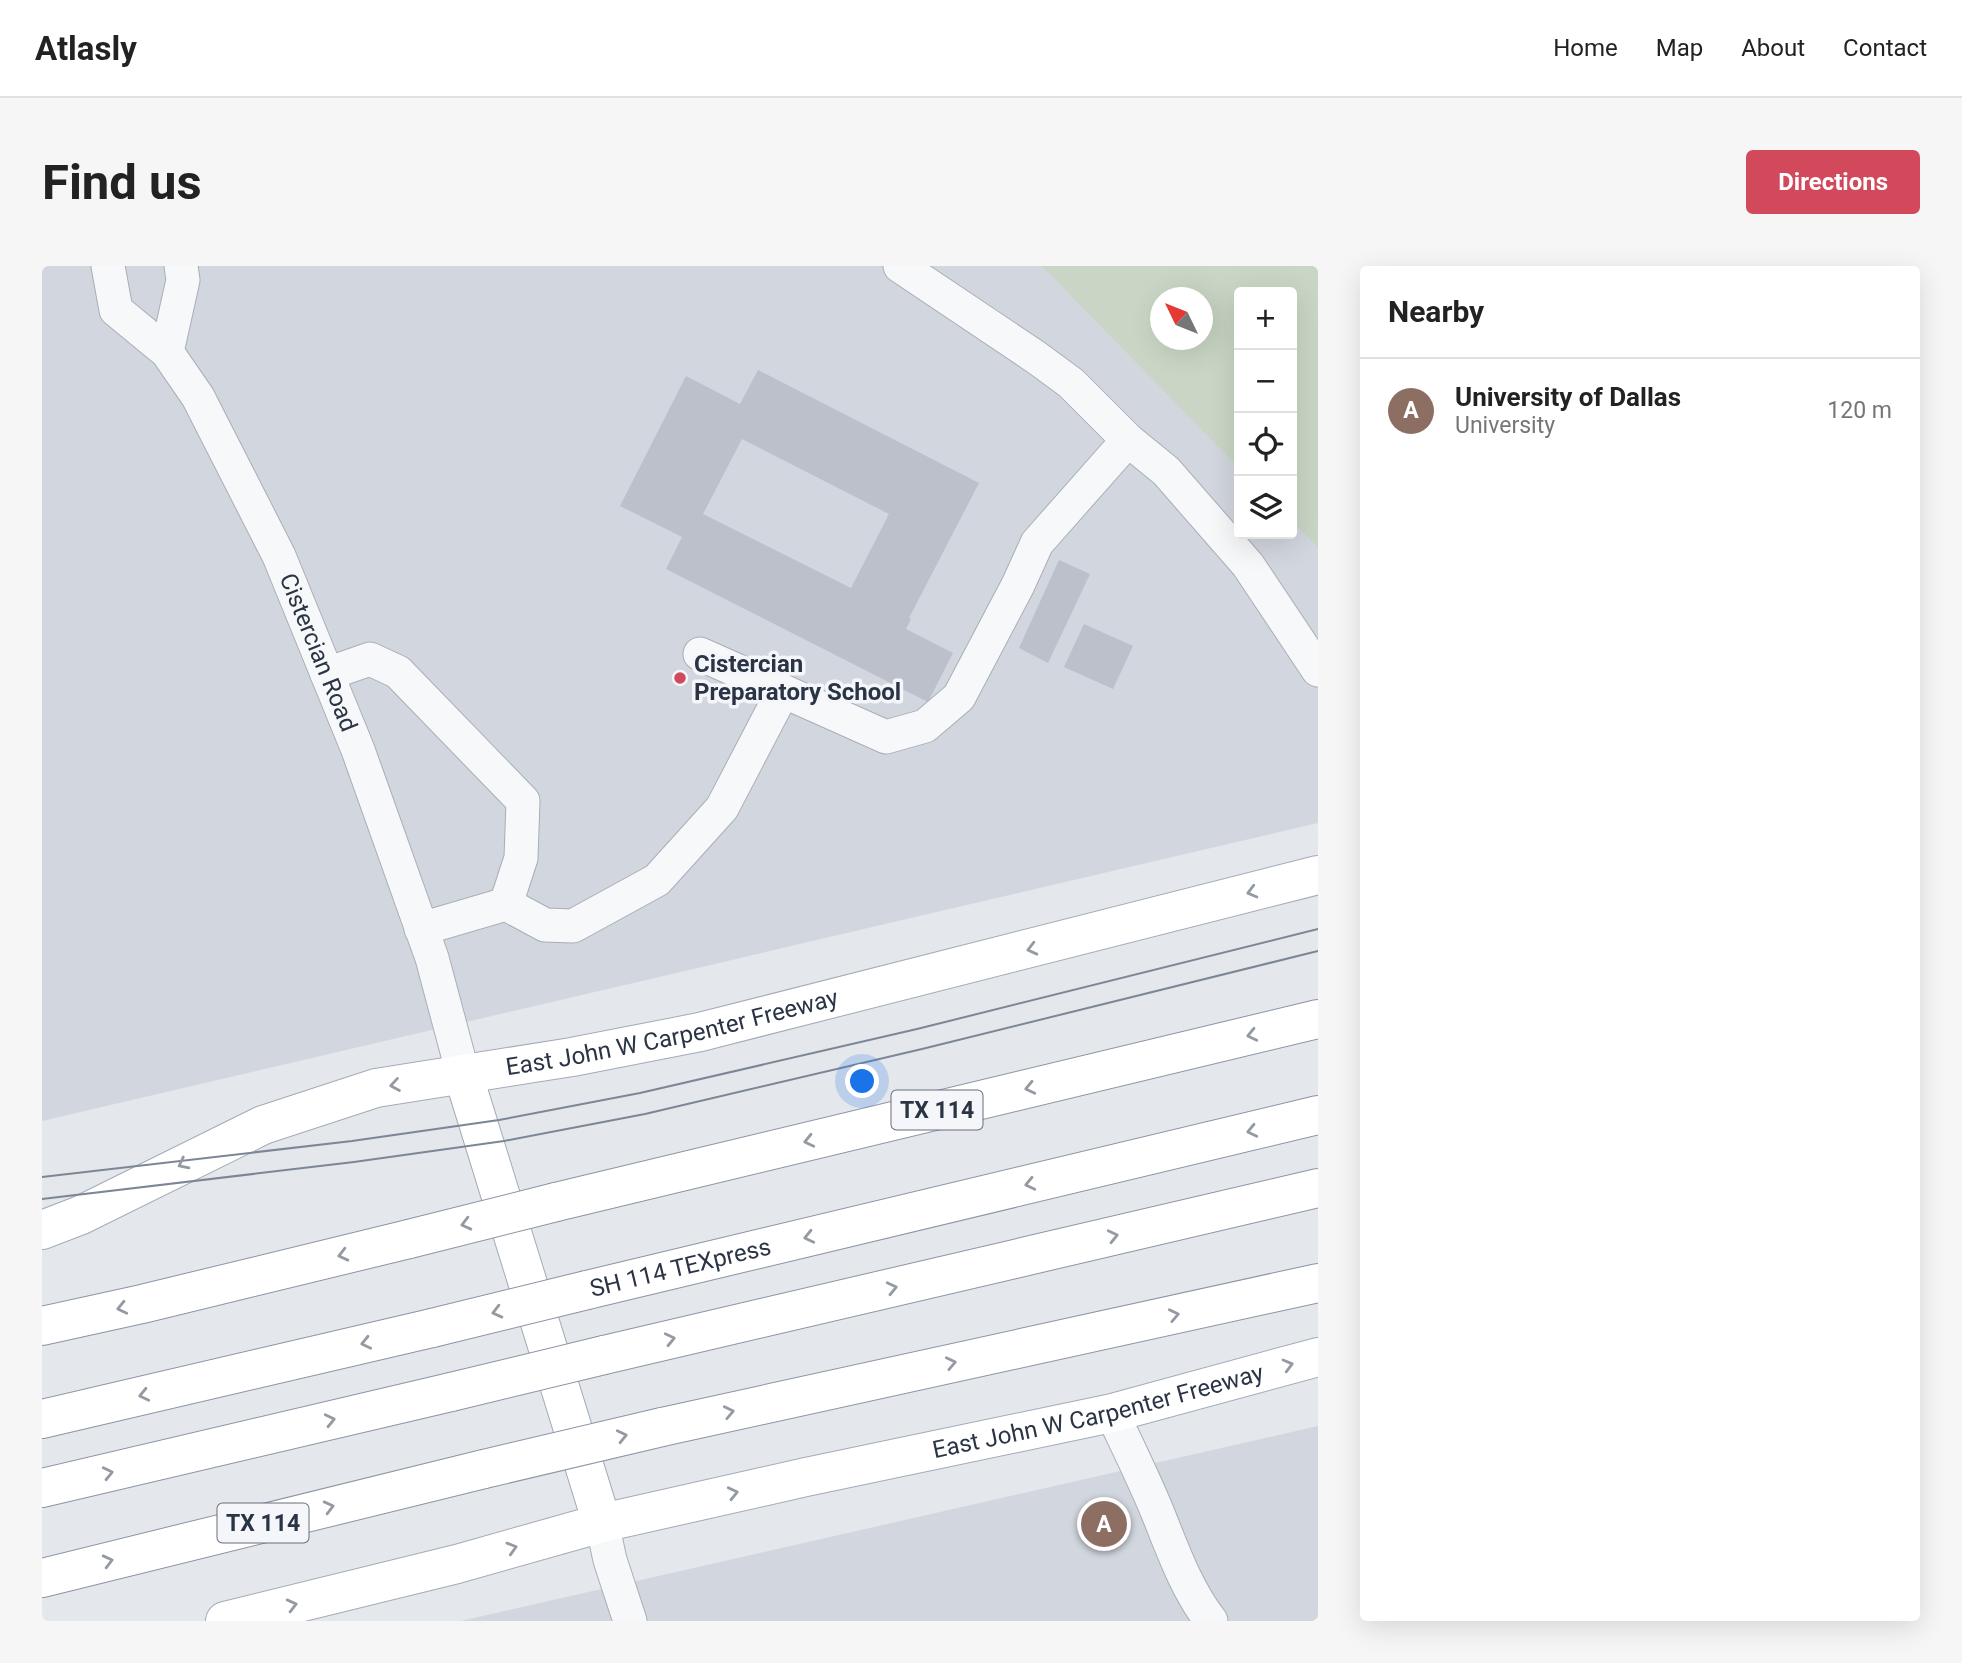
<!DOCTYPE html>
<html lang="en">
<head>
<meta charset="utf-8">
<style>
	body { margin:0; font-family:Roboto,sans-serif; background:#f6f6f6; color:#222 }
	.controls { position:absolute; right:21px; top:21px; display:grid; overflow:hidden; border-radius:7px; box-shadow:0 7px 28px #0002 }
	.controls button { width:63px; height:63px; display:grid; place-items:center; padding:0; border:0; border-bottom:2px solid #e0e0e0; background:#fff; color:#222; font:35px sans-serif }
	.compass { position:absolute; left:1108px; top:21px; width:63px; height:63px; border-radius:50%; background:#fff; box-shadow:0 7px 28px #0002; rotate:313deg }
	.you { position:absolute; left:821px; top:816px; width:24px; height:24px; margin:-18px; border:5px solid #fff; border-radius:50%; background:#1a73e8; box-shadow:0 0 0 10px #1a73e833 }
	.badge { display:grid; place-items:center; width:46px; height:46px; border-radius:50%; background:#d1495b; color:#fff; font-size:23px; font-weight:700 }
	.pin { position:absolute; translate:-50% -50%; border:4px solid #fff; box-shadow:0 2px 7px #0006 }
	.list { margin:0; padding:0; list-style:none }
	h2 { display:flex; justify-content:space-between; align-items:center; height:91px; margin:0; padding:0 28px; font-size:30px }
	h2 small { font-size:23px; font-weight:400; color:#767676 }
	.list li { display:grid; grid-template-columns:46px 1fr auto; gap:21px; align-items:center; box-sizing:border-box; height:105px; padding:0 28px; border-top:2px solid #e0e0e0 }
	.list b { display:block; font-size:26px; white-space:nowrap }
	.list p { margin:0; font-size:23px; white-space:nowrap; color:#767676 }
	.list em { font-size:23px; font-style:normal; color:#767676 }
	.icon { flex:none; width:38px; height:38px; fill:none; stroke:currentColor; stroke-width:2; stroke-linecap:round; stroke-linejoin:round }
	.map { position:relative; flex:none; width:1276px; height:1355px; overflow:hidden; border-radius:7px }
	header { display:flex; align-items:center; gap:42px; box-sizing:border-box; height:98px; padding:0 35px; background:#fff; border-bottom:2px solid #e0e0e0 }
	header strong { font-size:33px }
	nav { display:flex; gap:38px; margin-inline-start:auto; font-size:24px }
	.intro { display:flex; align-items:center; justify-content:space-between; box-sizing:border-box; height:168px; padding:0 42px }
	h1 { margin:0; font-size:49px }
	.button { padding:18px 32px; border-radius:7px; background:#d1495b; color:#fff; font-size:24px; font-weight:700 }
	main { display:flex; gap:42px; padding:0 42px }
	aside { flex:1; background:#fff; border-radius:7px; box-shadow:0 7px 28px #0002 }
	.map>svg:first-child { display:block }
</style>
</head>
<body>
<header>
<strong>Atlasly</strong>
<nav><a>Home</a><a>Map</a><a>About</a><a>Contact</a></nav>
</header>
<div class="intro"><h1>Find us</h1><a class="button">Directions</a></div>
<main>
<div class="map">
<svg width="1276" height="1355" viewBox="0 0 1276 1355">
	<rect width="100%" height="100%" fill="#e4e7ec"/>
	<path fill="#d2d6de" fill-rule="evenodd" d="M0 0H1276V557L0 855ZM1197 26H1250V268H1197ZM1118 32H1160V74H1118Z
		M1276 1160V1355H419Z"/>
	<path fill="#c9d6c5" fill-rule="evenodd" d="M1000 0H1276V282L1250 255V26H1197V202ZM1118 32H1160V74H1118Z"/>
	<path fill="#bbc0ca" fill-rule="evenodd" d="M716 104 937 217 867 352 869 353 864 363 911 387 886 436 624 303 640 271 578 240 644 110 698 138ZM700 173 847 248 809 322 661 248Z
		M1017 294 1048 308 1006 397 977 382Z
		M1042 358 1091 380 1071 423 1022 401Z"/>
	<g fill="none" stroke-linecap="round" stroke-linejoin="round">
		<defs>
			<g id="minor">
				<path id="s1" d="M66 0 74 44 125 86 156 131 237 290 316 484 390 692 421 808"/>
				<path d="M858 0 995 92 1029 117 1086 174 1124 205 1206 299 1276 404"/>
				<path d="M125 86 141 14 139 0"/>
				<path d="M658 388 741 425"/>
				<path d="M285 408 328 393 356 406 481 535 479 592 464 638"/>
				<path d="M379 663 464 638 503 659 531 660 615 614 680 542 741 425 844 471 883 460 917 431 976 319 995 277 1086 174"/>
				<path d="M1070 1147C1085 1179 1101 1211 1115 1245 1130 1282 1144 1323 1169 1355"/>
				<path d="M560 1257 568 1294 588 1355"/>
			</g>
			<g id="major">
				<path d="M421 808 560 1257"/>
				<path id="s2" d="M0 964 39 949 221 859 334 822 530 791 658 766 1276 609"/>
				<path id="s3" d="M183 1355 415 1298 560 1257 764 1211 1070 1147 1276 1091"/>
			</g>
			<g id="highway">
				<path d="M514 936 1276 753"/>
				<path id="s4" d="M545 1024 1276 849"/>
				<path d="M0 1060 100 1038 367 973"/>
				<path d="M562 1089 1276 922"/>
				<path d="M0 1153 390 1062"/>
				<path d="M620 1161 1276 1017"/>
				<path d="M0 1222 409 1126"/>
				<path d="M0 1312 442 1203"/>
			</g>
		</defs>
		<use href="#minor" stroke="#a9aeb7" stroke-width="35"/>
		<use href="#major" stroke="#a3abb8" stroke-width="40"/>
		<use href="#highway" stroke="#8b94a3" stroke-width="40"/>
		<use href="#minor" stroke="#f7f8fa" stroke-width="33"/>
		<use href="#major" stroke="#fff" stroke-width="38"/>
		<use href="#highway" stroke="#fff" stroke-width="38"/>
		<path stroke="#7d8696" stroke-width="2" d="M0 911 310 875 457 854 598 827 875 763 1276 663
			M0 933 312 896 462 875 603 848 880 783 1276 685"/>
		<defs>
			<path id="highway-bridge" d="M367 973 514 936
				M390 1062 545 1024
				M409 1126 562 1089
				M442 1203 620 1161"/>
		</defs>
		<use href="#highway-bridge" stroke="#8b94a3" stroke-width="40" stroke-linecap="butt"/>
		<use href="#highway-bridge" stroke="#fff" stroke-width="38"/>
	</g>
	<defs><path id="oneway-chevron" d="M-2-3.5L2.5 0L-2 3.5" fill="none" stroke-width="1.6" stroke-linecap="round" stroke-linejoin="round" transform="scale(1.75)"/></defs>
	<g stroke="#959aa2">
		<use href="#oneway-chevron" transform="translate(1210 626) rotate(165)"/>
		<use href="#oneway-chevron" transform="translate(990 683) rotate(166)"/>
		<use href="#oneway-chevron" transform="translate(1210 769) rotate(167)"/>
		<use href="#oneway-chevron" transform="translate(353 819) rotate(171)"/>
		<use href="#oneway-chevron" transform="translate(988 822) rotate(167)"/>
		<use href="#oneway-chevron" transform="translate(1210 865) rotate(167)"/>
		<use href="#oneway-chevron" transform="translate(767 875) rotate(167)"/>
		<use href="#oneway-chevron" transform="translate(141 898) rotate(153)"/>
		<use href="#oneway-chevron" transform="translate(988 918) rotate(167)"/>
		<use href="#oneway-chevron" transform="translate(424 958) rotate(166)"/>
		<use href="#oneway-chevron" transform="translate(1071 970) rotate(-13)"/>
		<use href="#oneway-chevron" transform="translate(767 971) rotate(167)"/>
		<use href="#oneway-chevron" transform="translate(301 989) rotate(166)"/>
		<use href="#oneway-chevron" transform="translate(850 1022) rotate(-13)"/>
		<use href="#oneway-chevron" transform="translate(80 1042) rotate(167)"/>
		<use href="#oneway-chevron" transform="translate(455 1046) rotate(166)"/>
		<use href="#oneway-chevron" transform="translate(1132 1049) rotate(-12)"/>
		<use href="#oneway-chevron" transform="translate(628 1073) rotate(-13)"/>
		<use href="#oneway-chevron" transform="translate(324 1077) rotate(167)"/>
		<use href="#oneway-chevron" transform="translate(909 1097) rotate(-12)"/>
		<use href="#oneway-chevron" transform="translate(1246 1099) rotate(-15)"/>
		<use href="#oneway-chevron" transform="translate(102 1129) rotate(167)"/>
		<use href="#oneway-chevron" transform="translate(687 1146) rotate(-12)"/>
		<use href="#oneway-chevron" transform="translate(288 1154) rotate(-13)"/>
		<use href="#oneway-chevron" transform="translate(580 1170) rotate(-13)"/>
		<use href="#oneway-chevron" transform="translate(66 1207) rotate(-13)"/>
		<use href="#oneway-chevron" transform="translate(691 1227) rotate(-13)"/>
		<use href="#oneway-chevron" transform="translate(287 1241) rotate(-14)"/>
		<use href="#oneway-chevron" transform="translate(470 1282) rotate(-16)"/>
		<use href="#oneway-chevron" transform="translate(66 1295) rotate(-14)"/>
		<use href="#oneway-chevron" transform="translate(250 1339) rotate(-14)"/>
	</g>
	<circle fill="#d1495b" stroke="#f4f6f9" stroke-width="2.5" cx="638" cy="412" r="7"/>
	<g text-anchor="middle" stroke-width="7" stroke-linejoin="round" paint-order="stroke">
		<g fill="#f4f6f9" stroke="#676e7b" stroke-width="2">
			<rect x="849.5" y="824.5" width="91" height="39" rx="5"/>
			<rect x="175.5" y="1237.5" width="91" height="39" rx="5"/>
		</g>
		<g font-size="23" font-weight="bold" fill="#2b3445">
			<text x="895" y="852">TX 114</text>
			<text x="221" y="1265">TX 114</text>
		</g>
		<g font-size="24" fill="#2b3445" stroke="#f4f6f9">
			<text dy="8" stroke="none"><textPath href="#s1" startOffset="448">Cistercian Road</textPath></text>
			<text dy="8" stroke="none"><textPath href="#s2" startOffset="665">East John W Carpenter Freeway</textPath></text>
			<text dy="8" stroke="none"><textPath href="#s4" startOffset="96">SH 114 TEXpress</textPath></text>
			<text dy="8" stroke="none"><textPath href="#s3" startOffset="898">East John W Carpenter Freeway</textPath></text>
		</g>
		<g font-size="24" font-weight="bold" fill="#2b3445" stroke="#f4f6f9" text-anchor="start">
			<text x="652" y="406">Cistercian<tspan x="652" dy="28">Preparatory School</tspan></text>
		</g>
	</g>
</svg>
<div class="controls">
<button>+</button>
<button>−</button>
<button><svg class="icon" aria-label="locate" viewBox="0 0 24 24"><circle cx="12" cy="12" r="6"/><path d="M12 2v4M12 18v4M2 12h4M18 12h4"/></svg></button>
<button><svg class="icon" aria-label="layers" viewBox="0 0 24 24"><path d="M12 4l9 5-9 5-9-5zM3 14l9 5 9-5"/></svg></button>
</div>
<svg class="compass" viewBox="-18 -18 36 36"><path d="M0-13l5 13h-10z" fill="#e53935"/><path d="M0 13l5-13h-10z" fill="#767676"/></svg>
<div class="you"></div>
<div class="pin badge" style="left:1062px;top:1258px;background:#8d6e63">A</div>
</div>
<aside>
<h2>Nearby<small></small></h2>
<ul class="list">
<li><span class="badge" style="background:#8d6e63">A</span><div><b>University of Dallas</b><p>University</p></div><em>120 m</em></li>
</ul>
</aside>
</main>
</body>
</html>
